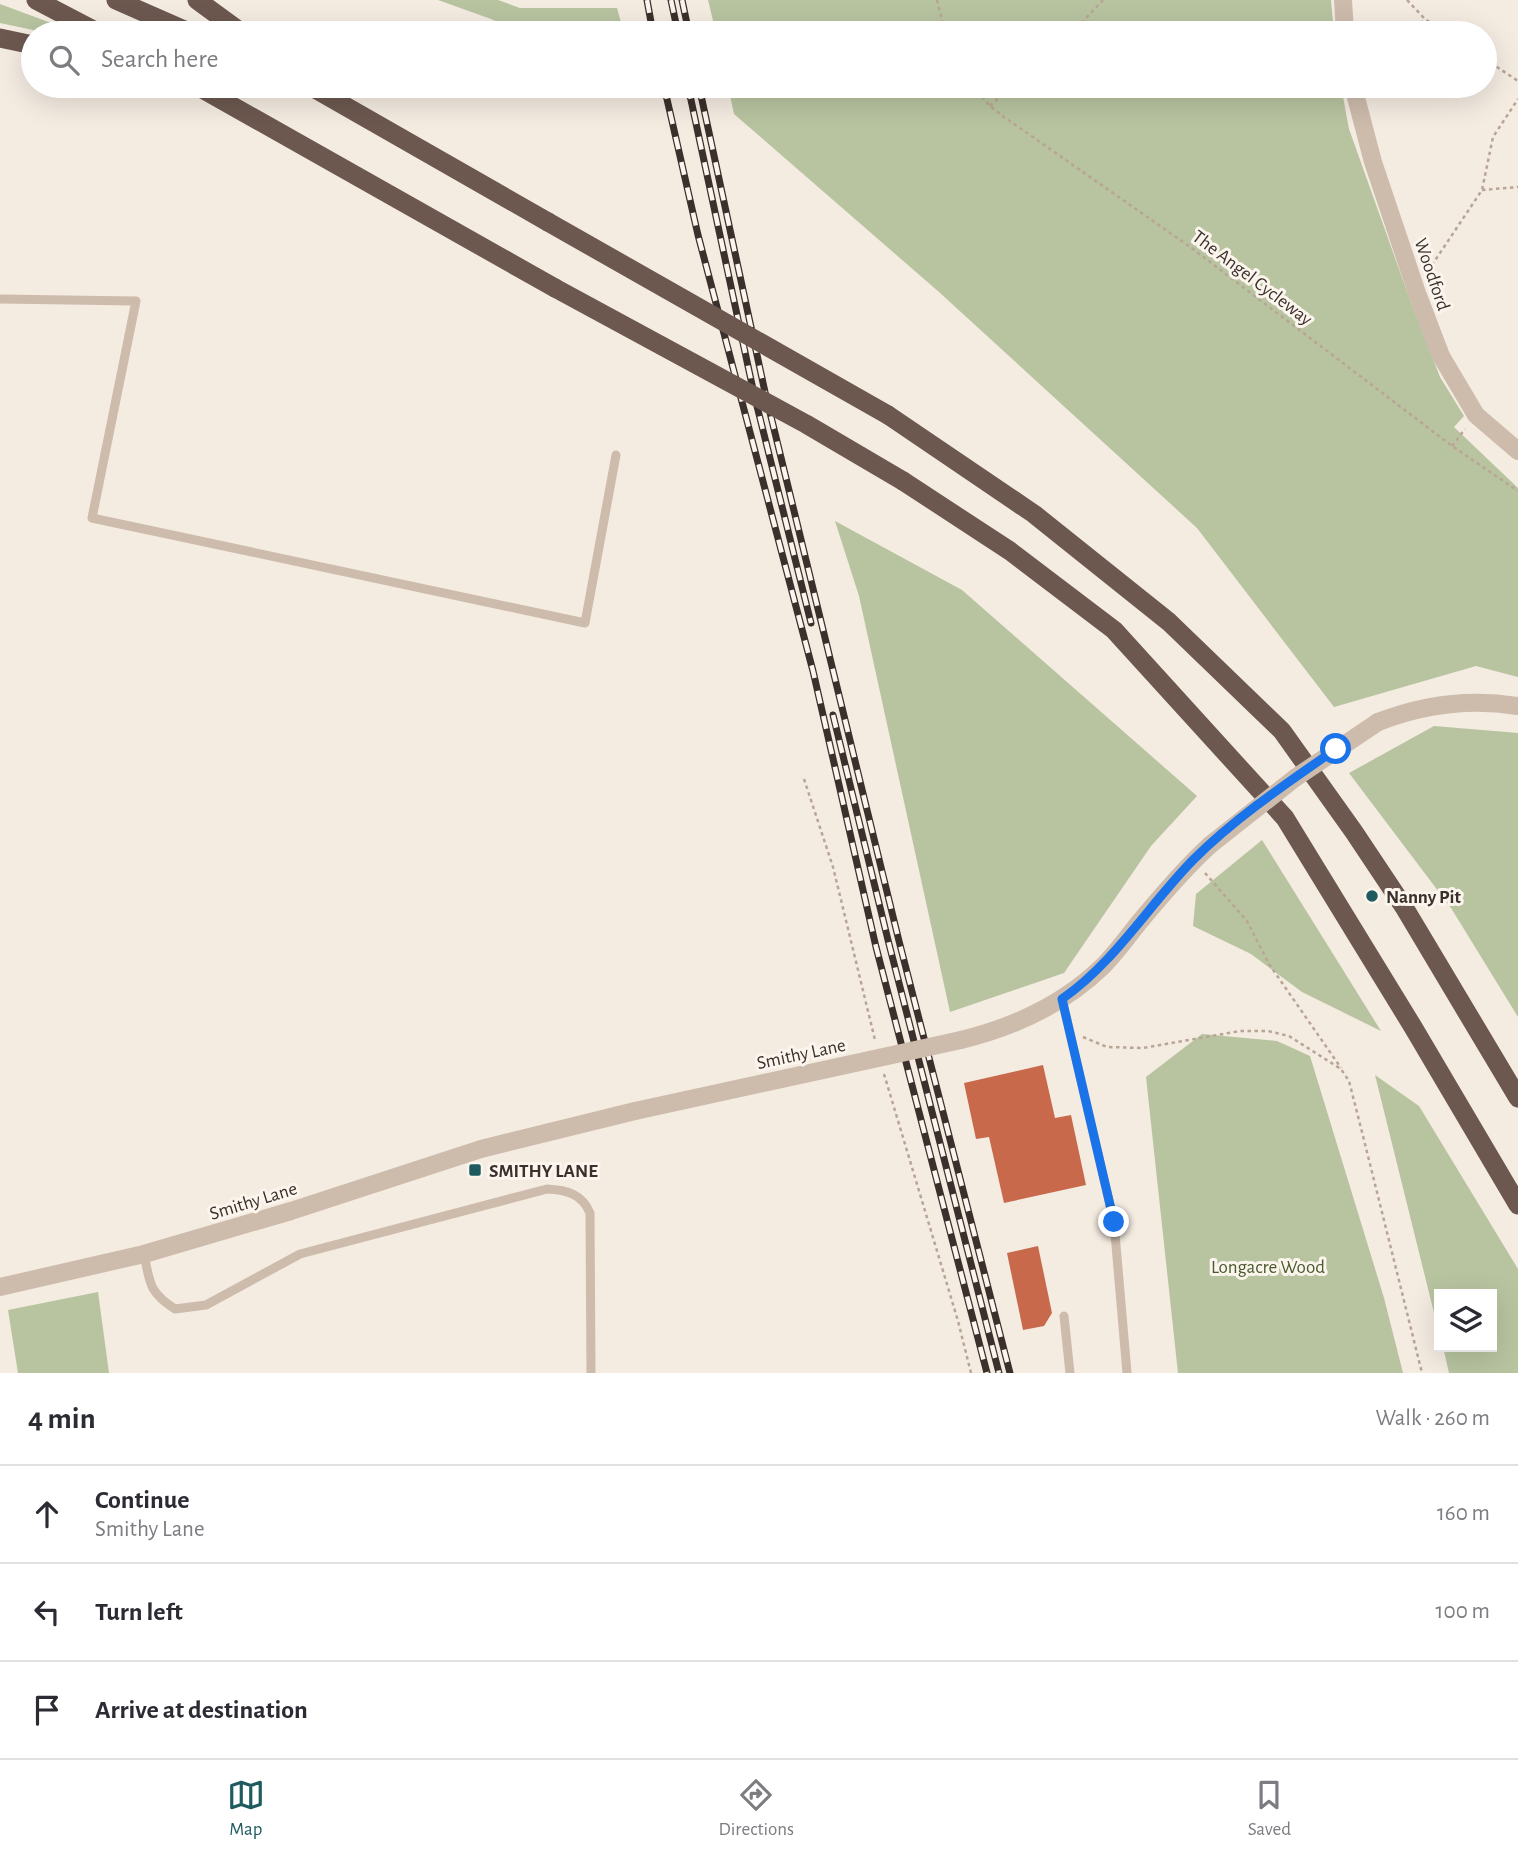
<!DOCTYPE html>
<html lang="en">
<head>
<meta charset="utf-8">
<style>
	body { margin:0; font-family:"Alegreya Sans",sans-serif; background:#f7f7f7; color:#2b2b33 }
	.controls { position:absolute; right:21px; bottom:21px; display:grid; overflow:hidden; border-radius:0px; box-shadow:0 7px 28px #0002 }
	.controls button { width:63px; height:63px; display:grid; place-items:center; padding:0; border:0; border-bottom:2px solid #e1e1e2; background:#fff; color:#2b2b33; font:35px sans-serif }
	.stop { position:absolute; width:21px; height:21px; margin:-16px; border:5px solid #1a73e8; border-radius:50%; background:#fff }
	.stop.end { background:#1a73e8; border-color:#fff; box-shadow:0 2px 7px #0008 }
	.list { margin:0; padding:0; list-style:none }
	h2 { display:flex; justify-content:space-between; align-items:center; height:91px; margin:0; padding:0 28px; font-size:30px }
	h2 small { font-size:23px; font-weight:400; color:#7c7c81 }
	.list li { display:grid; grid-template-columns:46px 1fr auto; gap:21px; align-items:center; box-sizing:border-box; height:98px; padding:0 28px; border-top:2px solid #e1e1e2 }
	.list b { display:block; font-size:26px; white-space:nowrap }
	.list p { margin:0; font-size:23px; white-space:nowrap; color:#7c7c81 }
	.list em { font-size:23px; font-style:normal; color:#7c7c81 }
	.icon { flex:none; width:38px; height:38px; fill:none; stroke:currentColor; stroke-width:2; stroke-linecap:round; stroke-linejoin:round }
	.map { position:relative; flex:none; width:1518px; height:1373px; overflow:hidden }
	.search { position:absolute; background:#fff; box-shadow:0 7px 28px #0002; left:21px; right:21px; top:21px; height:77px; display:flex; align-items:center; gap:18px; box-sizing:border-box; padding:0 24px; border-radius:38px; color:#7c7c81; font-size:26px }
	.sheet { height:385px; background:#fff }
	nav { display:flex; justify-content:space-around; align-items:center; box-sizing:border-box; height:98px; border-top:2px solid #e1e1e2; background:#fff; font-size:19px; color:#7c7c81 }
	nav a { display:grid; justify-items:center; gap:4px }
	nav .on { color:#1f5a5e }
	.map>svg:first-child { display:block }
</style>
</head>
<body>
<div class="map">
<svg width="1518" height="1373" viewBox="0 0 1518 1373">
	<rect width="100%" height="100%" fill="#f4ebe1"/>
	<path fill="#b8c4a0" d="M438 0H498L520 8H617L624 33H521L491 19Z
		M708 0H1331L1334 33H716Z
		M0 4 78 33H47L0 23Z
		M728 86H1341L1349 129 1409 297 1440 377 1464 416 1454 427 1518 488V677L1476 666 1334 707 1197 528 939 292 734 114Z
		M835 521 962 590 1197 796 1151 846 1064 973 950 1012 859 596Z
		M1434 726 1518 733V1017L1451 908 1349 773Z
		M1262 840 1381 1031 1302 992 1251 954 1193 926 1196 894Z
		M1202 1034 1277 1041 1310 1056 1384 1298 1403 1373H1178L1146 1077Z
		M1375 1075 1419 1106 1518 1269V1373H1449L1443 1347H1492V1294H1439V1333Z
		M98 1292 109 1373H18L8 1310Z"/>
	<path fill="#c8694b" d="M1043 1065 1055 1118 1071 1115 1086 1185 1004 1203 989 1137 976 1139 964 1083Z
		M1038 1246 1052 1313 1044 1326 1023 1330 1007 1253Z"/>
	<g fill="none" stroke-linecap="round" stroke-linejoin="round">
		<path stroke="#b9a596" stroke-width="2.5" stroke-dasharray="3.5 3.5" stroke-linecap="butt" d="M937 0 945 33
			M1407 0 1425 19 1446 33
			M1072 33 1103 0
			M1410 33 1425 19
			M1485 59 1518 81
			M973 86 990 106 1004 117 1189 246 1452 446 1518 491
			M990 106 1012 86
			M1482 190 1518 187
			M1428 271 1482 190 1493 137 1518 99
			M1452 446 1465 429
			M804 779 833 867 875 1040
			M1205 873 1247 921 1269 964 1341 1068
			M1083 1037 1107 1047 1143 1048 1240 1031H1268L1289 1036 1341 1069 1349 1081 1363 1136 1422 1373
			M884 1074 958 1321 971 1373"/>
		<path stroke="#cdbbac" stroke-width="9" d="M0 299 136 301 92 518 585 623 616 455
			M1062 999 1114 1222 1127 1373
			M144 1254C150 1284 149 1292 175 1309L206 1305 300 1254 547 1189C567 1190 582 1194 590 1213L591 1373
			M1064 1316 1070 1373"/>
		<path stroke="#cdbbac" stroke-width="18" d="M1343 0 1345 33
			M1353 86 1373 162 1417 293 1441 356 1476 415 1518 451"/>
		<path stroke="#cdbbac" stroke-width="18" d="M1378 722C1424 704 1469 698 1518 706
			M961 1040C1014 1027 1063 1005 1103 966 1115 954 1126 939 1137 925 1160 897 1183 870 1210 845
			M0 1287 144 1254 291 1211 481 1149 635 1111"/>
		<path stroke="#6c584f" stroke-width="19" d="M36 0 99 33
			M116 0 191 33
			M197 0 242 33
			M0 38 33 45
			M197 86 555 288
			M310 86 548 222
			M888 415 1034 514 1169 622 1282 731 1354 832 1404 907 1518 1098
			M903 481 1010 551 1114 630 1285 818 1413 1027 1518 1205"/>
		<defs>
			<path id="rail" d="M647 0 653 33
				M671 0 678 33
				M682 0 689 33
				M664 86 698 235 813 671 876 947 987 1373
				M688 86 754 394 811 623
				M699 86 765 392 899 941 1010 1373
				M833 715 889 944 999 1373"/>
		</defs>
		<use href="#rail" stroke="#3b302b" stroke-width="7"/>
		<use href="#rail" stroke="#fbf5ee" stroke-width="4.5" stroke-dasharray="13" stroke-linecap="butt"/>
		<path stroke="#cdbbac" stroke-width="18" d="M1210 845 1295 778 1378 722
			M635 1111 961 1040"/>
		<path stroke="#6c584f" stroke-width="19" d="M548 222 888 415
			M555 288 806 424 903 481"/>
	</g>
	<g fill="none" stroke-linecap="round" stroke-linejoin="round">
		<path stroke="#1a73e8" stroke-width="9" d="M1114 1222 1062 999C1115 962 1148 906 1193 860 1235 818 1287 783 1336 749"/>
	</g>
	<g fill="#1f5a5e" stroke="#fbf5ee" stroke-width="2.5">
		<circle cx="1372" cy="896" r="7"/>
		<rect x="468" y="1163" width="14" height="14" rx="3.5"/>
	</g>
	<g text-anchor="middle" stroke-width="6" stroke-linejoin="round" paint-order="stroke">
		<g font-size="19" fill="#3b302b" stroke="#fbf5ee">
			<text transform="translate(1433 274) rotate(71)" y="7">Woodford</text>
			<text transform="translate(1253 277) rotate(37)" y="7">The Angel Cycleway</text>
			<text transform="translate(801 1053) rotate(-12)" y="7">Smithy Lane</text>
			<text transform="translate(253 1200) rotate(-17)" y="7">Smithy Lane</text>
		</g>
		<g font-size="19" font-weight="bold" fill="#3b302b" stroke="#fbf5ee" text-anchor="start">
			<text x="1386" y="903">Nanny Pit</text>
			<text x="489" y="1177">SMITHY LANE</text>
		</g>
		<g font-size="19" fill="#4a5a2e" stroke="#fbf5ee">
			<text x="1268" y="1273">Longacre Wood</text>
		</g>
	</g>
</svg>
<div class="controls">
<button><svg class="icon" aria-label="layers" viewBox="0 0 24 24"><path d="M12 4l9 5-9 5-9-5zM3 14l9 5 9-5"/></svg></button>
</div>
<div class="stop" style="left:1336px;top:749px"></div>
<div class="stop end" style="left:1114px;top:1222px"></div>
<div class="search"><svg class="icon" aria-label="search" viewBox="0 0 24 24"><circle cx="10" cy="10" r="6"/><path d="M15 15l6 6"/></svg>Search here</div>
</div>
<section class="sheet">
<h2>4 min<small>Walk · 260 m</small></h2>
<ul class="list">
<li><svg class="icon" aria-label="ahead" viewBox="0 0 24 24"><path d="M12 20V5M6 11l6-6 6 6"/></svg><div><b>Continue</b><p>Smithy Lane</p></div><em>160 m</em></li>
<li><svg class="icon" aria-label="left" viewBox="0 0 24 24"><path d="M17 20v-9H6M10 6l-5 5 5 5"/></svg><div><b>Turn left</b></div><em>100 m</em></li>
<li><svg class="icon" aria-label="arrive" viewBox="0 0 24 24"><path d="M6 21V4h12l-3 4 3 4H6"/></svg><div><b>Arrive at destination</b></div></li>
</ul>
</section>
<nav>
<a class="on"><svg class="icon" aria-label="map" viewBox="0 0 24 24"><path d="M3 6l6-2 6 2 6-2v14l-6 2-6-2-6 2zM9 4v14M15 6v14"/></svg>Map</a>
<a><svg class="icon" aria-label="directions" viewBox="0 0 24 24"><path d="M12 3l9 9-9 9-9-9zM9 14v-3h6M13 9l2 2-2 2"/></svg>Directions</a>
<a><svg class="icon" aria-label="saved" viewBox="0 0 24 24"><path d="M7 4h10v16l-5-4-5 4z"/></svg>Saved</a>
</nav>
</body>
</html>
